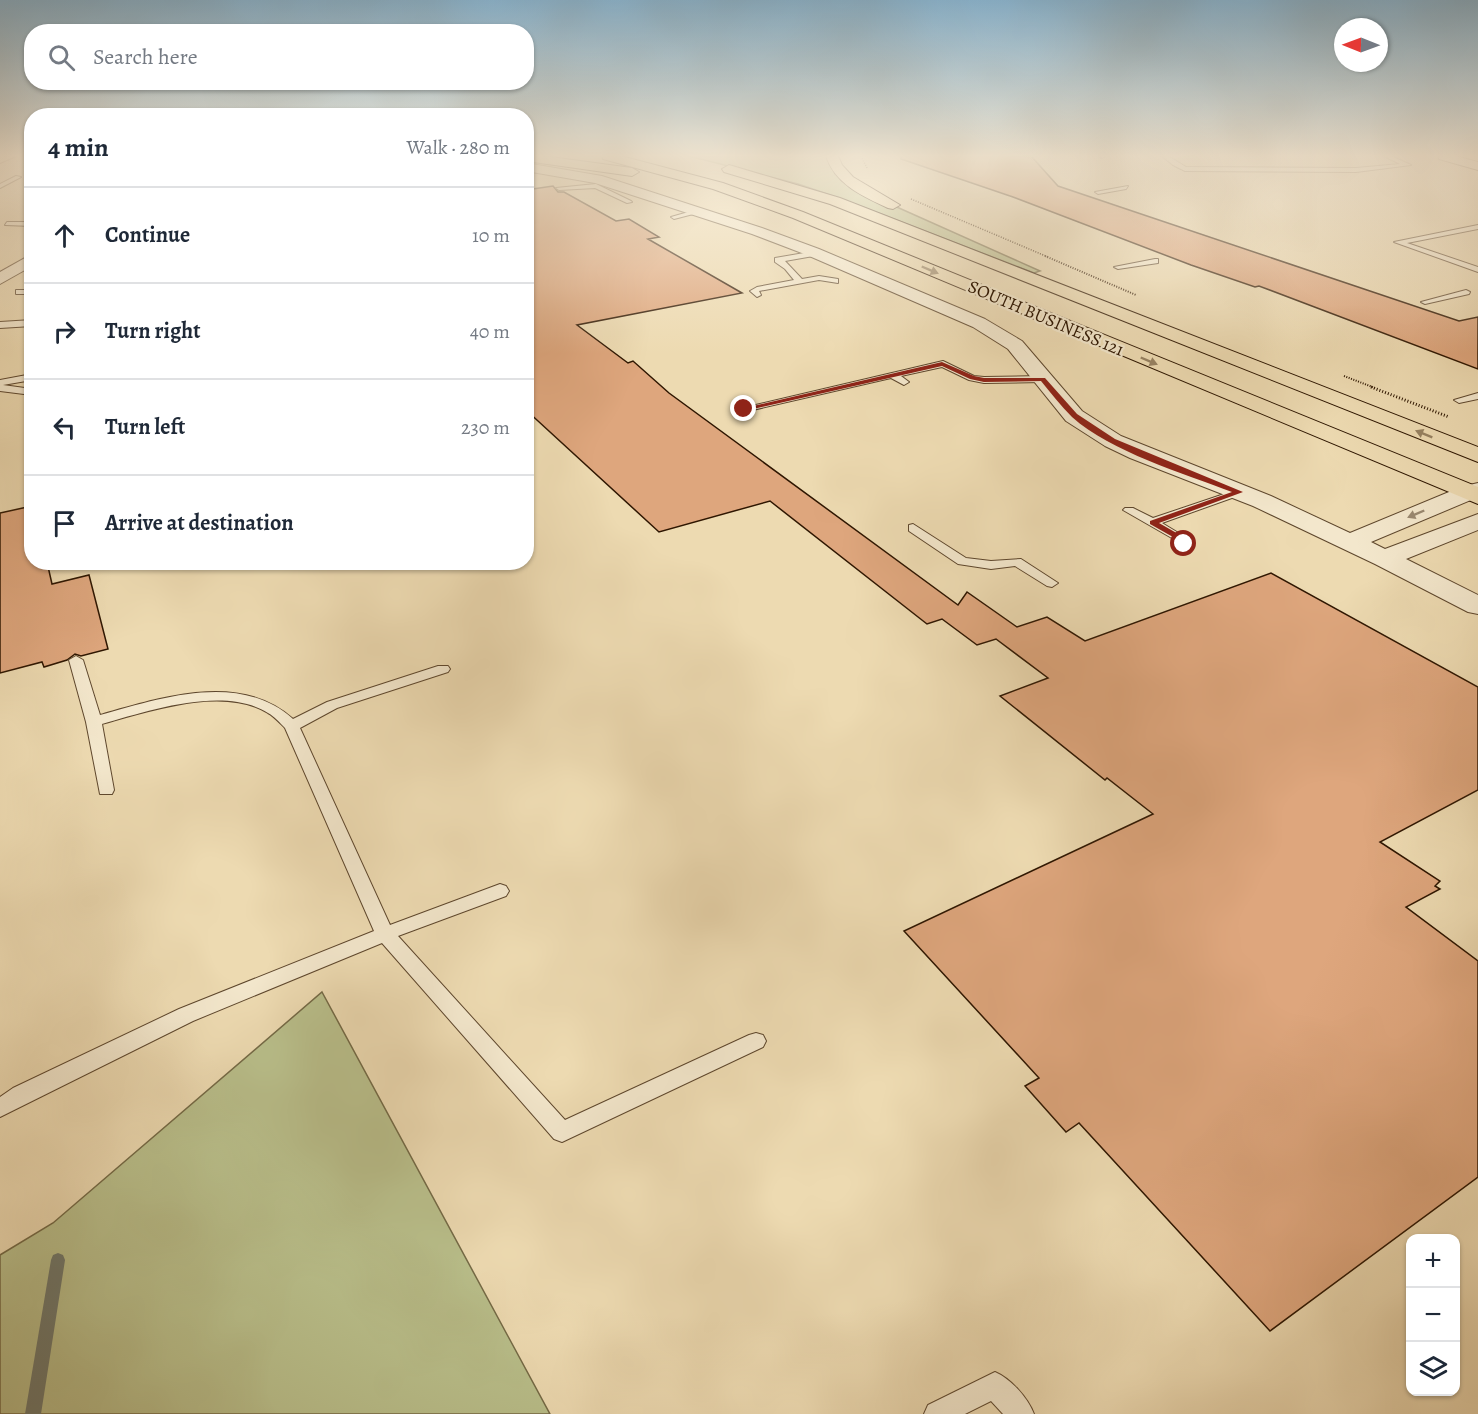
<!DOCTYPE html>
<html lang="en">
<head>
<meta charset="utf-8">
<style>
	body { margin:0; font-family:Alegreya,serif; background:#f2f2f3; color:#1f2937 }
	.controls { position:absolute; right:18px; bottom:18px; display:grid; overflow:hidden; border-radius:12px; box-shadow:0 2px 4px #0004 }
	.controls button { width:54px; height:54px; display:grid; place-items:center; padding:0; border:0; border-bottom:2px solid #e0e1e3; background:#fff; color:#1f2937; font:30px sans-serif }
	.compass { position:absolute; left:1334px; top:18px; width:54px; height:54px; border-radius:50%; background:#fff; box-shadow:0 2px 4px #0004; rotate:271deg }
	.stop { position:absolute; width:18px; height:18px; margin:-14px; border:4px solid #8f2418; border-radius:50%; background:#fff }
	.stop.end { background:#8f2418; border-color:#fff; box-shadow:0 2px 6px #0008 }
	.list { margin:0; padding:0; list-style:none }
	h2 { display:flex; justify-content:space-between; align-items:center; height:78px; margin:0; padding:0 24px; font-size:26px }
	h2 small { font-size:20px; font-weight:400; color:#747a83 }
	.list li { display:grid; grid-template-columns:39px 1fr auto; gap:18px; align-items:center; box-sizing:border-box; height:96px; padding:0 24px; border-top:2px solid #e0e1e3 }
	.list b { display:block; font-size:22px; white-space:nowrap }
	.list em { font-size:20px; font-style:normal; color:#747a83 }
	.icon { flex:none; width:33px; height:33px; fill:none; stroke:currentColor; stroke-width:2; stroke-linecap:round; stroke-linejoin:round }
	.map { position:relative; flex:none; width:1478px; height:1414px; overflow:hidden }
	.search { position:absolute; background:#fff; box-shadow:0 2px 4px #0004; left:24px; top:24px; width:510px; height:66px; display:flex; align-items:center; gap:15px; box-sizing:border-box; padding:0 21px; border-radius:24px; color:#747a83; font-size:22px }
	.panel { position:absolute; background:#fff; box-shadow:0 2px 4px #0004; left:24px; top:108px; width:510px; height:462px; border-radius:24px }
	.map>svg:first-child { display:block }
</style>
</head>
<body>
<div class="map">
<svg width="1478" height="1414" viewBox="0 0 1478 1414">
	<rect width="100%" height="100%" fill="#eddab1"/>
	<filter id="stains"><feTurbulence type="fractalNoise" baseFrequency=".00333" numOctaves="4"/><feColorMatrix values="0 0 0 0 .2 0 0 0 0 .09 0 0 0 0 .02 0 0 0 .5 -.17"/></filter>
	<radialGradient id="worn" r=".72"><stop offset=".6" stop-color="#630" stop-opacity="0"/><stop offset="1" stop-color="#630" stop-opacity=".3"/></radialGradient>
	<path fill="#b9bf8b" stroke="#746a46" stroke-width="1.5" d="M689 156H827L830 162 861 191 1040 271 1034 273 842 199 798 184Z
		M322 992 550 1414H0V1255L53 1223Z"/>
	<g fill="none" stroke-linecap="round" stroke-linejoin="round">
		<path fill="#6f786c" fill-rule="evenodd" d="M58 1253 63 1255 65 1260 41 1414H25L51 1260 53 1255Z"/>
	</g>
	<path fill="#dea67d" stroke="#2e1601" stroke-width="1.5" d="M901 156H1031L1058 186 1459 321 1478 317V369L1259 286 1255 287 1191 265 1013 197 901 159Z
		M553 186 558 192H564L616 221 629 219 659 237 648 239 742 293 577 325 628 363 633 361 669 393 958 605 967 592 1017 627 1047 617 1085 641 1271 573 1478 687V790L1380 842 1440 881 1435 886 1440 889 1406 907 1478 961V1177L1270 1331 1079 1123 1066 1132 1025 1086 1039 1078 904 931 1153 814 1107 778 1105 780 1000 696 1048 678 996 639 977 645 942 619 927 624 770 501 659 532 526 410V190Z
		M32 506V562H47L52 584 89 575 108 649 81 656 75 654 67 660 44 667 42 662 0 673V513Z"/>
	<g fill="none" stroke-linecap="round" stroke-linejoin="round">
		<defs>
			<path id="lane" d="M1098 156H1105L1102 158Z
				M1162 156H1168L1186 167 1356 168 1400 164 1384 156H1391L1411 165 1356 172 1185 171 1173 165Z
				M16 176 21 177 0 188V184Z
				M596 184 631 201 632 202 627 203 595 188 559 190 556 188Z
				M1128 186 1126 189 1098 194 1095 192Z
				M699 209 701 212 674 219 671 217Z
				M7 222H32V226L5 225Z
				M1478 225V229L1407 243 1478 267V272L1394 242Z
				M816 251 819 255 785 261 802 279 819 276 838 279V283L819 280 759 291 761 295 757 297 750 291 757 287 794 280 785 269 775 262V258Z
				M1155 259H1158V263L1118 269 1114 267Z
				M19 290H32V294H16V290Z
				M1466 290 1470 292 1469 294 1425 304 1421 302Z
				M32 320V326L0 328V322Z
				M943 361 974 376 984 377 1043 376 1048 379 1043 382 984 383 969 380 942 367 901 376 909 382 904 385 891 378 744 412 739 409Z
				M32 374V380L3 385 32 389V395L0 391V380Z
				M1478 393V399L1459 403 1454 400Z
				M1239 489 1245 492 1243 494 1162 523 1190 540 1184 550 1180 551 1174 547 1177 541 1123 510 1125 508H1133L1153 518Z
				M913 524 966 558 991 561 1021 559 1058 583 1052 587 1047 586 1015 566 991 569 958 564 909 531V525Z
				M76 656 83 660 100 715C161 698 240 671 293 719L327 702 438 666H448L450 669 448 672 337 708 300 728 390 925 500 884 506 886 509 891 506 896 398 936 565 1120 749 1035 756 1033 763 1035 766 1041 763 1047 562 1142 554 1139 382 943 193 1021 0 1117V1097L13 1088 179 1009 374 931 285 728C280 723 274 716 268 713 224 685 148 711 102 724L114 790 112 794H100L86 722 69 660Z
				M995 1372C1011 1379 1028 1398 1034 1414H1003L991 1401 965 1414H924L928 1405Z"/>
			<path id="street" d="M526 163 602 176 762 228 819 249 985 319 1022 341 1082 411 1121 436 1271 496 1350 533 1461 487 1478 483V497L1371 542 1385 549 1478 514V530L1406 559 1478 595V614L1468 612 1375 564 1253 506 1130 458 1105 446 1066 421 1008 349 973 327 807 255 752 234 595 183 526 171Z
				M32 254V266L0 284V272Z"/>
			<path id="secondary" d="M1438 156H1456L1478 162V170L1439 159Z"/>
			<path id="primary" d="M0 156H16L0 163Z
				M526 156H543L632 168 639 172 632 176 526 161Z
				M602 156H621L723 183 803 212 1478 487V504L793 218 713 189 603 159Z
				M826 156H838L842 165 853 177 900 205 893 209 888 208C862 196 835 184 826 156Z
				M729 165 840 198 1478 447V462L830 204 724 172 722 169Z"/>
		</defs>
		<use href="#lane" stroke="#5e472d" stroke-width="2"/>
		<use href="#street" stroke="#5e472d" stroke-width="2"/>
		<use href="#secondary" stroke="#2e1601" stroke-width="2"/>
		<use href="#primary" stroke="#2e1601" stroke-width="2"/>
		<path stroke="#2e1601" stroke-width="1.5" stroke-dasharray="1 1.5" stroke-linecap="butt" d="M861 156 867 168
			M911 199 1048 257"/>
		<path stroke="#2e1601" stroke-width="2" stroke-dasharray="1 1.5" stroke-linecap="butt" d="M1045 256 1136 295
			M1344 376 1375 388"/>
		<path stroke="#2e1601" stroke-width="3" stroke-dasharray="1 2" stroke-linecap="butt" d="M1371 387 1449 417"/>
		<use href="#lane" fill="#f3e7cc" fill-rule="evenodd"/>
		<use href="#street" fill="#f3e7cc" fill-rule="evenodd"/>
		<use href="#secondary" fill="#f3e7cc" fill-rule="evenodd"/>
		<use href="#primary" fill="#eddab1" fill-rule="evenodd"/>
	</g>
	<defs><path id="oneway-solid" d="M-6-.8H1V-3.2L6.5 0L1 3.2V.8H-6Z" transform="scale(1.5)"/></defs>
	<g fill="#978262">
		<use href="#oneway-solid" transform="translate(930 270) rotate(23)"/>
		<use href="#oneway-solid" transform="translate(1149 361) rotate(23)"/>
		<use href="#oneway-solid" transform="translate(1424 434) rotate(-158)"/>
	</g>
	<use fill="#9a8971" href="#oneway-solid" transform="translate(1416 514) rotate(157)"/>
	<linearGradient id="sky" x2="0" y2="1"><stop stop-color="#89b6d3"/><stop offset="0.44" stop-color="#f7eedc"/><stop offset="1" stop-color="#f7eedc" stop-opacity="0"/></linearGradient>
	<rect width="1478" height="354" fill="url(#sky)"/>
	<path fill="#8f2418" d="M942 362 974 376 984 378H1045L1077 414 1115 439 1243 492 1159 523 1187 539V545H1181L1180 541 1150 524V521L1232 492C1183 473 1111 452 1072 417 1061 406 1051 393 1041 381L984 382 970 379 942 366 744 411 740 409Z"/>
	<g text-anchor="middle" stroke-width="4.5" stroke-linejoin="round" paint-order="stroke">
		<g font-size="18" fill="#2e1601" stroke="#f3e7cc">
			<text transform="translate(1046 318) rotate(23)" y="6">SOUTH BUSINESS 121</text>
		</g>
	</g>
	<rect width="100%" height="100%" filter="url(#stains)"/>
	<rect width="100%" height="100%" fill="url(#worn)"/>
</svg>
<div class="controls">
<button>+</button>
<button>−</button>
<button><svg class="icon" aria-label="layers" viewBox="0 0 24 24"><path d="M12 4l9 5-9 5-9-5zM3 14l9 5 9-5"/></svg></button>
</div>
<svg class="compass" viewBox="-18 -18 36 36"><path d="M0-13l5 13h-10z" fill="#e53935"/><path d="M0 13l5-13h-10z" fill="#747a83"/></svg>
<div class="stop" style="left:1184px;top:544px"></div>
<div class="stop end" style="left:744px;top:409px"></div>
<div class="search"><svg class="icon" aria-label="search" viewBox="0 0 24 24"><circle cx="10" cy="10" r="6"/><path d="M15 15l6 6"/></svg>Search here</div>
<section class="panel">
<h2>4 min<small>Walk · 280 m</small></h2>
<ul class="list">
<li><svg class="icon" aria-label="ahead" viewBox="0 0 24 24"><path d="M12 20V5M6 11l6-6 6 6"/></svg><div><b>Continue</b></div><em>10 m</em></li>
<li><svg class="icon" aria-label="right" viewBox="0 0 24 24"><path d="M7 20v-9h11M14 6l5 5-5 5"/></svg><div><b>Turn right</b></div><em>40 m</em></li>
<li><svg class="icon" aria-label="left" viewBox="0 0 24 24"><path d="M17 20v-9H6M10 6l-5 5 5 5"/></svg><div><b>Turn left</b></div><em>230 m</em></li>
<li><svg class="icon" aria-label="arrive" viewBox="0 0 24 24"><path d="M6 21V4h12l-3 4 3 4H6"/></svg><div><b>Arrive at destination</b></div></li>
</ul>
</section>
</div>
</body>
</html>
